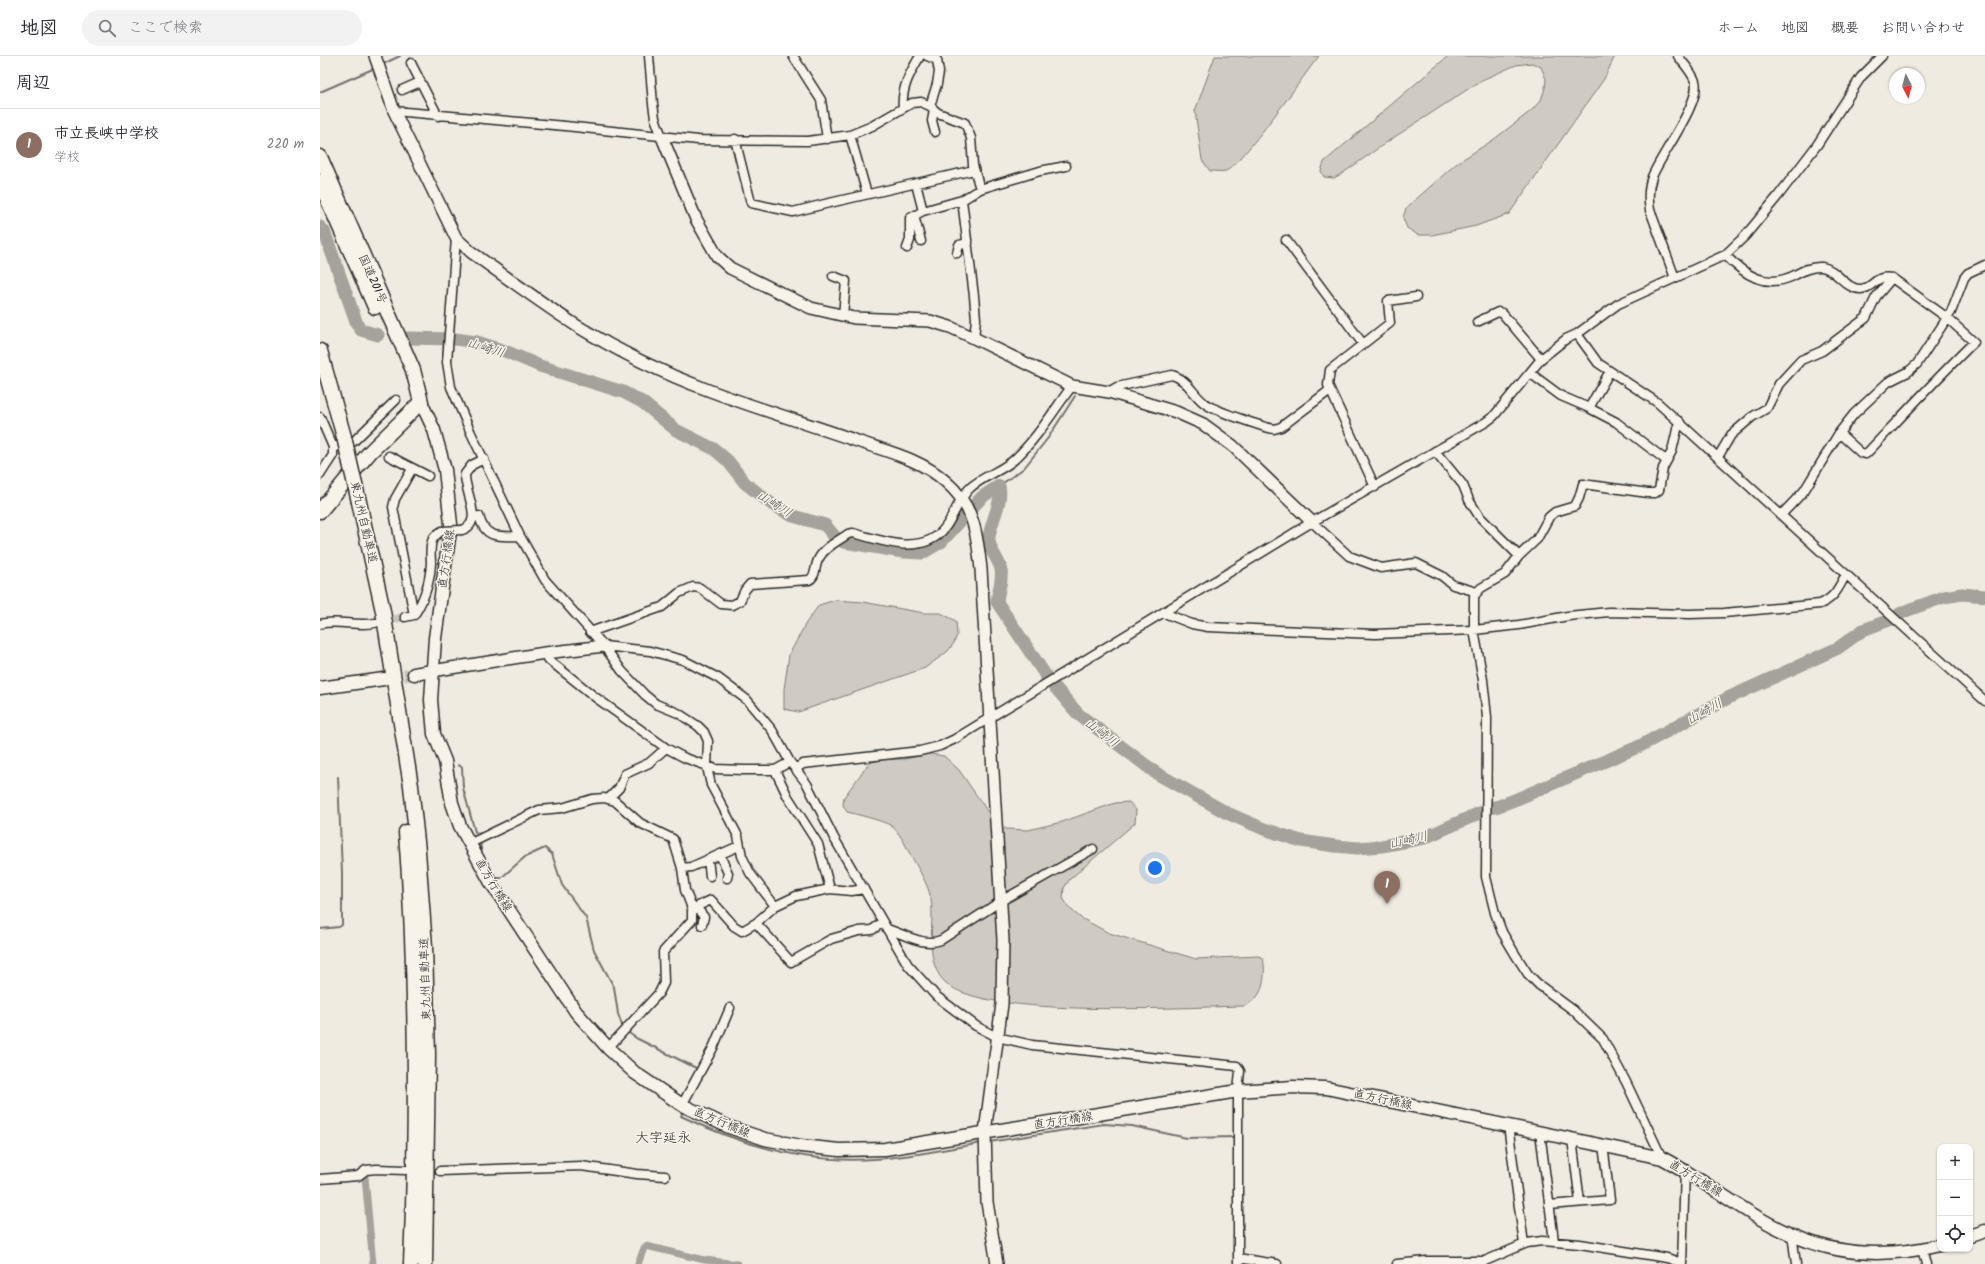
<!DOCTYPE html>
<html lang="ja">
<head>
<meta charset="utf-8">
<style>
	body { margin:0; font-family:Kalam,"Klee One",sans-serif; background:#f2f2f3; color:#2b2b33 }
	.controls { position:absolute; right:12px; bottom:12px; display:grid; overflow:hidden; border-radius:8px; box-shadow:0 1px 3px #0004 }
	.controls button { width:36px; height:36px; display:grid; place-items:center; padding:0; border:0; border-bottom:1px solid #e1e1e2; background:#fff; color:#2b2b33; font:20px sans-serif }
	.compass { position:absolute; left:1569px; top:12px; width:36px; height:36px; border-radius:50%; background:#fff; box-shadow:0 1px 3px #0004; rotate:174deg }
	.you { position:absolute; left:835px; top:812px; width:14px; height:14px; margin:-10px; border:3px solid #fff; border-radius:50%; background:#1a73e8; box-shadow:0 0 0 6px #1a73e833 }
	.badge { display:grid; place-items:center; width:26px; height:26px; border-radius:50%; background:#d1495b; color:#fff; font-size:13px; font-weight:700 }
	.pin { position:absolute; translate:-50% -33px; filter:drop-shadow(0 1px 2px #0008) }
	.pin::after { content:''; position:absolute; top:21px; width:14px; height:12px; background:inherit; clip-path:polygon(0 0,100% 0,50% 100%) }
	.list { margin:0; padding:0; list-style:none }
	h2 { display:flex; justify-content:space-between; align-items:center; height:52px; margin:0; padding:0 16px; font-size:17px }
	h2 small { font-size:13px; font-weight:400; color:#7c7c81 }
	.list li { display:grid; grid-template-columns:26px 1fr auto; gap:12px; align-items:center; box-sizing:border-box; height:72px; padding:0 16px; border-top:1px solid #e1e1e2 }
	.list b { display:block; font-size:15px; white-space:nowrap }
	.list p { margin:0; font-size:13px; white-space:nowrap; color:#7c7c81 }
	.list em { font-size:13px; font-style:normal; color:#7c7c81 }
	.icon { flex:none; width:22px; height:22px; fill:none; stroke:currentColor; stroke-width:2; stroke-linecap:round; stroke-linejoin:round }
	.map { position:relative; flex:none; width:1665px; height:1208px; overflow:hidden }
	header { display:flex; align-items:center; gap:24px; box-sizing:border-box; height:56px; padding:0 20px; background:#fff; border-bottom:1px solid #e1e1e2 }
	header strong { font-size:19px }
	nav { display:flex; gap:22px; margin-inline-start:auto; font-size:14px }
	.search { width:280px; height:36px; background:#f2f2f3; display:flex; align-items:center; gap:10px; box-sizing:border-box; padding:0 14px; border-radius:22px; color:#7c7c81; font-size:15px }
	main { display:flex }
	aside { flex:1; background:#fff }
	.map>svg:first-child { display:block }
</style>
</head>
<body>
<header>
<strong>地図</strong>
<div class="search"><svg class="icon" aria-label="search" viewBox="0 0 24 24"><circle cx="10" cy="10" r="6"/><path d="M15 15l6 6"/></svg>ここで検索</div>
<nav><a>ホーム</a><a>地図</a><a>概要</a><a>お問い合わせ</a></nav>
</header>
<main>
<aside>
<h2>周辺<small></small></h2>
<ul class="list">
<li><span class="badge" style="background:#8d6e63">1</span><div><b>市立長峡中学校</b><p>学校</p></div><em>220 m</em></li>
</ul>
</aside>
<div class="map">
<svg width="1665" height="1208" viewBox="0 0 1665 1208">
	<rect width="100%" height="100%" fill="#efebe0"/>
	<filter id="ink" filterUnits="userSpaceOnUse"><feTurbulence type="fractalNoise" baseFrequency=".025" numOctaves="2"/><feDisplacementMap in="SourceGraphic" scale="8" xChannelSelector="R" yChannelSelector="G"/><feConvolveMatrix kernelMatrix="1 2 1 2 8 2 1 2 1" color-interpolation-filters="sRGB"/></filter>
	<g filter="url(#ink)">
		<path fill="#cfcbc2" stroke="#7d7b76" d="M895 0H999C984 19 922 108 906 115 901 116 895 115 890 115L882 104 875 55Z
			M1128 0H1295L1284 23 1189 158 1156 170 1112 179H1098L1087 172 1083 162 1086 152 1137 107 1173 84 1211 55 1221 44 1225 32 1226 23 1221 11 1212 7 1196 9 1162 24 1070 84 1023 117 1014 122 1004 121 1001 115 1004 106Z
			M515 544 543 546 604 557H621L636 565 637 579 634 587 628 595 605 612 487 653 478 656 464 653V633L469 599 486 567 499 549Z
			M610 698 624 700 639 714 668 756 675 766 686 773 708 774 742 766 795 747 809 746 816 754 815 767 750 823 744 832 743 842 749 852 761 862 789 877 876 903 938 900 943 902C946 914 944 934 936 942 933 945 928 948 925 950 867 951 665 963 626 927 603 906 615 870 611 843 608 827 597 811 589 796 585 788 579 775 570 769 563 765 536 758 527 756L523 749 524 741 549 707 564 703H585Z"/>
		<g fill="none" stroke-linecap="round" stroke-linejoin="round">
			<path stroke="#74726e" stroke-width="2" d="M63 8 80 0
				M0 36 55 12
				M679 430 704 412 728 382 755 340
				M138 709 142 711 143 732 155 776 159 777V780
				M160 785 162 800
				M173 822H181L205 801 225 792 232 798 242 829 266 862 274 894 294 931 298 958 303 972
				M0 873 19 871 22 869V816L18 721
				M306 975 316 982 378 1013
				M363 1055 361 1060C421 1089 486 1108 554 1103 590 1101 626 1093 662 1087
				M669 1086 784 1068 812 1070 867 1082 915 1081"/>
			<path stroke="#a4a29a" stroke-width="7" d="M45 1121 53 1208
				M318 1208 324 1192 326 1190 385 1204 417 1208"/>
			<path stroke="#a4a29a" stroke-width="13" d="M0 171 4 175 37 268 41 274 58 279
				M87 282 135 283 157 286 185 295 220 310 303 336 322 346 356 374 394 393 408 405 425 427 453 449 473 460 505 469 515 481 524 486 583 496 602 497 621 486 662 441 679 430C683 446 671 465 669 481 668 494 678 501 681 513 683 525 678 534 677 546L728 623 758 658 836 717 907 757 944 773 981 785 1015 790 1038 792 1062 790 1104 782 1173 751H1176L1197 743 1320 690 1408 642 1518 592 1543 574 1572 563 1583 556 1624 541 1642 538 1665 540"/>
			<path stroke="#c8c5bc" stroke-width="8" stroke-dasharray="8 4" stroke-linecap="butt" d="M61 566 85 561"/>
			<path stroke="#c8c5bc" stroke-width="12" stroke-dasharray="12 6" stroke-linecap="butt" d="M66 622 94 618"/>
			<defs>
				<path id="street" d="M329 0 333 48 335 62 342 81
					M473 0 501 44 507 83
					M607 0 617 4 619 16 617 28 610 50
					M91 7 118 60
					M82 34 100 26
					M583 52C581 32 590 17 600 0
					M614 54 612 65 615 76
					M74 55 245 70 378 84 488 85 530 79 552 70 592 47 601 46 610 50 618 57 645 67 651 82 653 109 660 133
					M530 79 547 138
					M415 83 431 147 473 156 505 148 654 114
					M596 128 603 155 642 144
					M594 160 601 185
					M136 182 127 306 131 331 151 377 200 480 225 524 284 590 302 615 325 639 336 648 358 657 378 670 384 676 388 685 387 711 391 729 418 780 422 800 430 817 455 850
					M966 184 1043 288
					M587 192 590 184V162L603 155
					M637 197 639 189 648 187
					M1405 199C1425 219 1445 233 1473 220 1482 215 1491 210 1502 211 1517 213 1526 234 1541 233 1555 232 1553 219 1572 222L1626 261 1654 286C1617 322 1582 360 1546 398L1541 397 1519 377
					M513 220 526 225 523 260
					M1355 222 1330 154C1328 143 1328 132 1332 121 1340 100 1382 45 1375 25 1372 16 1364 8 1358 0
					M1157 266 1178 256 1182 257 1221 303
					M1257 278 1278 307 1338 347 1665 645
					M654 282 656 263 654 240 642 144 660 133 720 115 746 110
					M1210 317 1241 340 1269 352 1296 366 1343 402 1347 403
					M789 336 797 331 852 319C869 324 873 340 887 349 897 355 942 371 954 373L961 371 1010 334
					M1269 352 1290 315
					M0 361 13 391V399L0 419
					M13 391 33 386 76 344
					M1115 395 1143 429 1149 444 1159 460 1199 500
					M69 400 108 420
					M1398 401 1411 379 1432 361 1447 352 1459 328 1481 304 1502 295 1546 262 1556 241 1572 222
					M1055 431 1008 329 1010 314 1070 267 1068 245 1096 241
					M1462 458 1484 435 1519 377 1534 358 1568 326 1588 316 1597 308 1631 256 1644 222 1648 217 1665 209
					M159 460C165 484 180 480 200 480
					M992 466 1029 500 1061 512 1096 507 1122 520 1133 529 1157 536
					M142 474C165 467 144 436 145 418L152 409 164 403
					M844 557 872 568 888 571 1055 578 1154 574 1199 569 1248 560 1289 556 1370 558 1404 557 1500 548C1515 542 1519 531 1526 518
					M94 559C104 544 110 526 111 507 111 499 109 490 113 483 115 479 119 477 122 475
					M85 561 94 559 73 451 75 443 92 413
					M0 568C17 563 37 571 55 567
					M270 576 342 551 359 537 373 531 380 532 401 548 412 549 420 545 425 534 430 528 489 524C497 520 494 510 499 502 505 491 518 485 528 478L533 477C557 483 586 495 610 484 632 474 634 447 650 432 664 419 683 415 696 402 718 381 734 354 752 330
					M284 590 330 595 363 604 398 622 427 644 452 674 470 706 487 728 514 782 588 909 616 940 656 970 677 981 712 989 917 1010 920 1015 918 1035V1208
					M225 597 229 604 275 641 346 692 365 702 396 713 423 714H455L470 706
					M475 713 483 708 600 695 620 690 635 683 992 466 1166 366 1174 360 1221 303 1246 283 1257 278 1298 248 1405 199 1425 180 1458 140 1497 89 1541 21 1562 0
					M455 714 468 741 498 788 510 833
					M289 742 299 732 305 718 329 707 346 692
					M149 788 219 754 242 752 272 743 284 742 295 745 320 767 353 783 362 812 365 834 372 852V864L343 896 344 927 339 937 288 992
					M400 799 408 817 407 822
					M388 803 390 820
					M362 812 371 811 419 790
					M544 833 532 835 510 833 476 840 455 850 436 867 471 906 511 883 539 875 552 874 563 866
					M371 851H376L391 844 414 870 422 875 436 867
					M376 851 384 861 382 869
					M567 873C584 878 604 891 621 884L681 845 773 793
					M362 1049 393 992 410 952
					M1188 1069 1204 1188
					M1220 1076 1234 1185
					M1252 1083 1260 1146
					M1342 1102 1306 1026 1283 983 1253 954 1219 929 1208 918 1195 898 1182 876 1175 857 1166 821 1167 661 1163 624 1154 574V540L1161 532 1185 518 1199 500 1217 483 1229 461 1235 456 1255 450 1259 442 1263 428 1328 437H1335L1339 434 1343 412 1352 395 1359 365
					M120 1115 261 1110 317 1118 345 1120
					M0 1123 38 1120 46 1114 57 1113 85 1114
					M1229 1149 1290 1144 1283 1089
					M1472 1178 1476 1208
					M1602 1193 1606 1208
					M918 1202 957 1208
					M1077 1208 1106 1205H1165L1207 1187 1222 1185 1260 1188 1347 1202 1362 1207
					M1362 1208 1365 1114"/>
				<path id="secondary" d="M55 0 74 55 136 182 151 196C186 221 221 247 257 270 298 295 342 317 388 334 438 353 489 368 540 386 569 396 602 404 625 425 654 449 657 478 661 513L683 884 682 948 665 1076 667 1146 677 1208
					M342 81 376 163 397 200 410 212 491 252 534 262 610 265 630 271 654 282 752 330 789 336 856 356 883 368 913 390 992 466
					M112 615 225 597 284 590"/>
				<path id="primary" d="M101 346 114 374 125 414 131 468 115 582 111 644 114 678 125 705 132 747 140 770 170 825 256 956 288 992 315 1017 362 1049 409 1071 445 1083 481 1090 519 1094 565 1093 918 1035 973 1031 1006 1032 1342 1102C1390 1127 1432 1164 1482 1183 1527 1201 1574 1200 1620 1189
					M94 618 112 615
					M0 632 64 623
					M1650 1180 1665 1175"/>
				<path id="highway" d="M0 101 93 314 101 346
					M0 126 55 251
					M0 295 24 381
					M39 446 63 555 91 730 98 795 105 891 108 999 105 1208
					M0 455 50 396 101 346
					M86 776C97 920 97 1064 91 1208"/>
			</defs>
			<use href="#street" stroke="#2b2b2b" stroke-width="11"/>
			<use href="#secondary" stroke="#2b2b2b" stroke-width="14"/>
			<use href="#primary" stroke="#2b2b2b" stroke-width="15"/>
			<use href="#highway" stroke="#2b2b2b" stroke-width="17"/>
			<use href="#street" stroke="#f7f3e8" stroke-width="8"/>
			<use href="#secondary" stroke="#f7f3e8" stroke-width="11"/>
			<use href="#primary" stroke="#f7f3e8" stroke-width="12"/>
			<use href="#highway" stroke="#f7f3e8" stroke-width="14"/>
			<defs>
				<path id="street-bridge" d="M122 475 142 474"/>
				<path id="highway-bridge" d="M24 381 39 446"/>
			</defs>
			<use href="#street-bridge" stroke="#2b2b2b" stroke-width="11" stroke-linecap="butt"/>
			<use href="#highway-bridge" stroke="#2b2b2b" stroke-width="17" stroke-linecap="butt"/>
			<use href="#street-bridge" stroke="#f7f3e8" stroke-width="8"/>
			<use href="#highway-bridge" stroke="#f7f3e8" stroke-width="14"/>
		</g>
	</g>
	<g text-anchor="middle" stroke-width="3" stroke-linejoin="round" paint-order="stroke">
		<g font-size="12" fill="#2b2b2b" stroke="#f7f3e8">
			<text transform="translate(53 223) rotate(66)" y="4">国道201号</text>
			<text transform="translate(44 466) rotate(77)" y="4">東九州自動車道</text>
			<text transform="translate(126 503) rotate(-82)" y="4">直方行橋線</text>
			<text transform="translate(174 829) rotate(59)" y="4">直方行橋線</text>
			<text transform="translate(105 923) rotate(-92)" y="4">東九州自動車道</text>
			<text transform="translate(1063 1043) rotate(12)" y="4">直方行橋線</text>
			<text transform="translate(743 1064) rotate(-9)" y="4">直方行橋線</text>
			<text transform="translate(402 1066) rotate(23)" y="4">直方行橋線</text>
			<text transform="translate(1376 1122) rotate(31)" y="4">直方行橋線</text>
		</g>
		<g font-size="13" font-style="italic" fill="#555552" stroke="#f7f3e8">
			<text transform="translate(166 291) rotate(17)" y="5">山崎川</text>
			<text transform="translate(455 447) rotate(32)" y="5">山崎川</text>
			<text transform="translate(1384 655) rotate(-29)" y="5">山崎川</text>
			<text transform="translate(782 676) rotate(37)" y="5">山崎川</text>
			<text transform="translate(1088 783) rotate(-12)" y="5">山崎川</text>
		</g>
		<g font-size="14" fill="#2b2b2b" stroke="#f7f3e8">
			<text x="343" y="1086">大字延永</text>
		</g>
	</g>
</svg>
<div class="controls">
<button>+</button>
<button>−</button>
<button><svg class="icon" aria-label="locate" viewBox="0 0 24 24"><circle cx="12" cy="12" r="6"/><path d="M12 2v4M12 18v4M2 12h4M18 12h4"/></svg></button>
</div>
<svg class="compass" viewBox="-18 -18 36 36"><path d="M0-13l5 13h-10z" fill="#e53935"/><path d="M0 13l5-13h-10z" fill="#7c7c81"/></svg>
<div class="you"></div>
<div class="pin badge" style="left:1067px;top:848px;background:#8d6e63">1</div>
</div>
</main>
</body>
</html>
